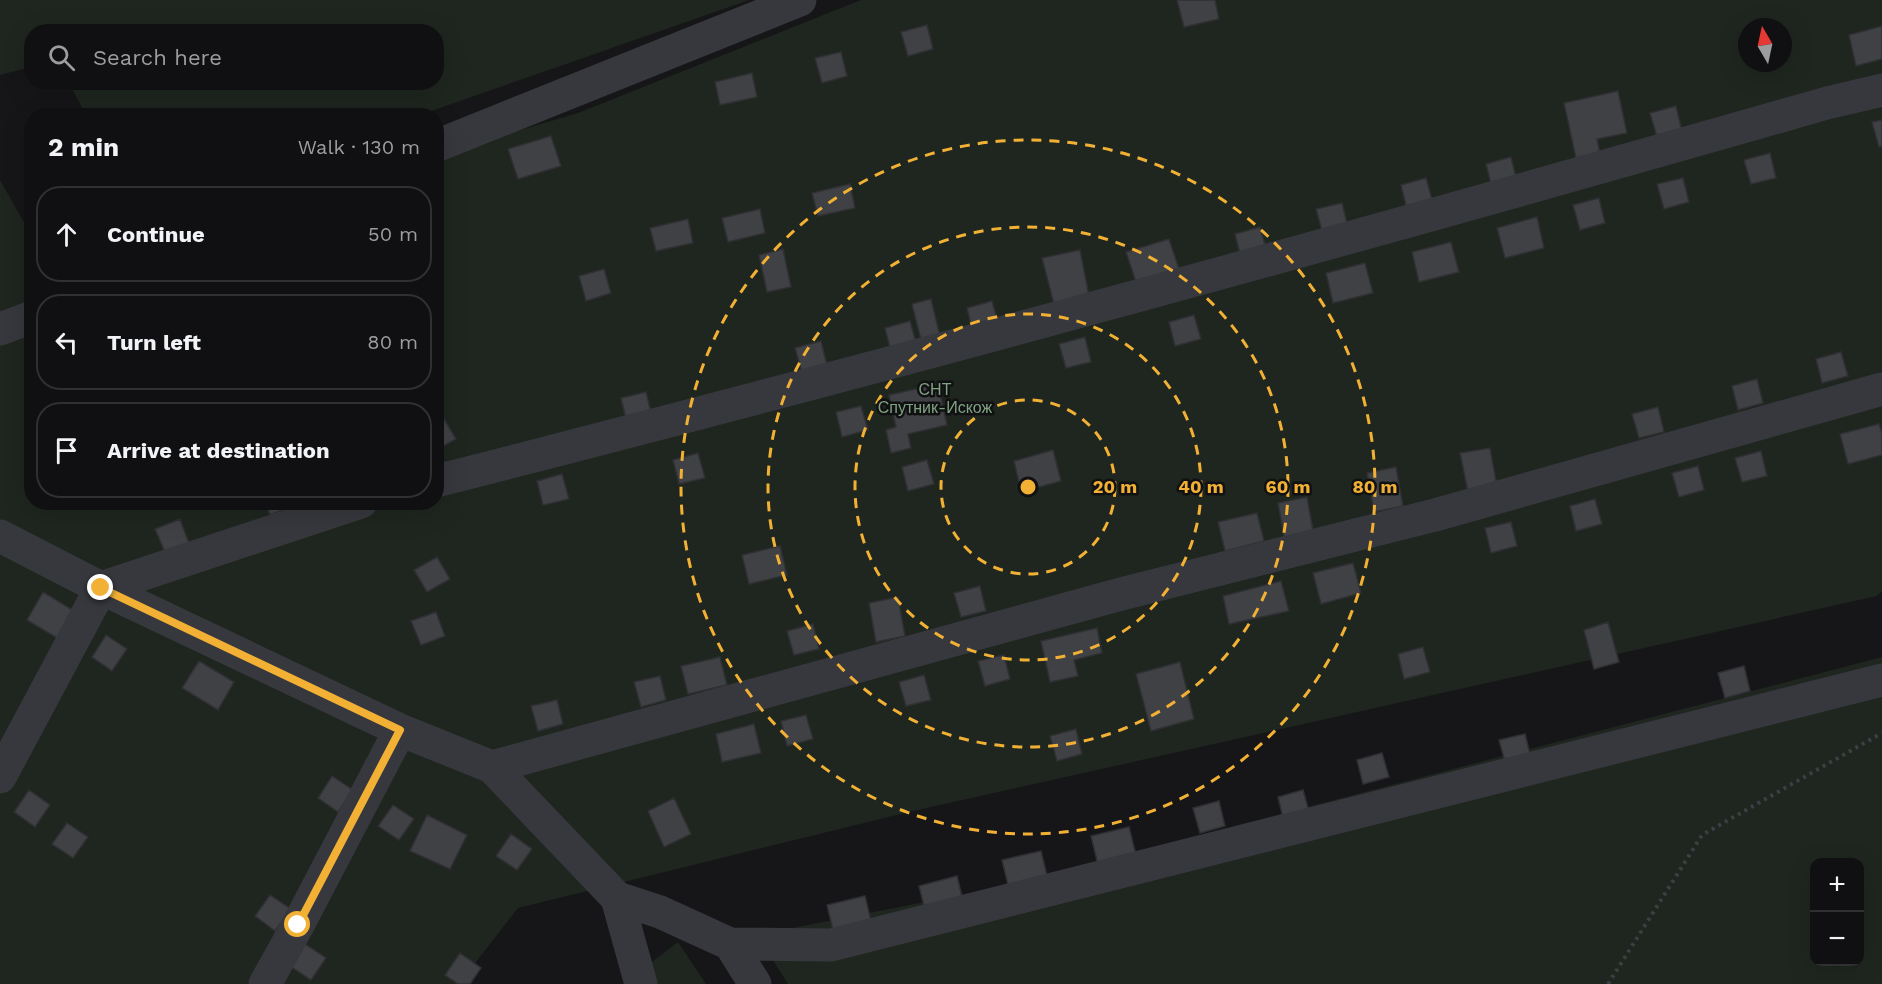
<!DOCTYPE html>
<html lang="en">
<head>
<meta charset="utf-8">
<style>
	body { margin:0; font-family:"Work Sans",sans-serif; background:#1e1e20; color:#f1f3f6 }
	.controls { position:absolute; right:18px; bottom:18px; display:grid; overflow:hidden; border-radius:12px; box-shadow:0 6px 24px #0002 }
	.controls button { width:54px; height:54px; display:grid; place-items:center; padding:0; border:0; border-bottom:2px solid #303032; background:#101012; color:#f1f3f6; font:30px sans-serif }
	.compass { position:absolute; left:1738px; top:18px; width:54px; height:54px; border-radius:50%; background:#101012; box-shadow:0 6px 24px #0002; rotate:351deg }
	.stop { position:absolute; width:18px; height:18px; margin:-14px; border:4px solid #f2b134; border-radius:50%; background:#fff }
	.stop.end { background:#f2b134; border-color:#fff; box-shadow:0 2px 6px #0008 }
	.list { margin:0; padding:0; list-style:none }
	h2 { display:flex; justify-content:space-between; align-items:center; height:78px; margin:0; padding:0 24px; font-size:26px }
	h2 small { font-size:20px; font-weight:400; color:#9c9d9f }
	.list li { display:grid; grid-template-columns:39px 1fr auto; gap:18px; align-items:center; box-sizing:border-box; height:96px; margin:0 12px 12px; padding:0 12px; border:2px solid #303032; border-radius:24px }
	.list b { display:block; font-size:22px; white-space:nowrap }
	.list em { font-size:20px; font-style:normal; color:#9c9d9f }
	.icon { flex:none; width:33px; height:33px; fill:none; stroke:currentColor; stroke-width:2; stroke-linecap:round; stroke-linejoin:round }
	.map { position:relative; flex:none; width:1882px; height:984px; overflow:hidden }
	.search { position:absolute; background:#101012; box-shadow:0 6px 24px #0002; left:24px; top:24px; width:420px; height:66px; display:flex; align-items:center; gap:15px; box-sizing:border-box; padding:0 21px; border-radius:24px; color:#9c9d9f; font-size:22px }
	.panel { position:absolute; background:#101012; box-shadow:0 6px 24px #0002; left:24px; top:108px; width:420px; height:402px; border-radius:24px }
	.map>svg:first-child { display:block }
</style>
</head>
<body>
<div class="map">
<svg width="1882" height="984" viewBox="0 0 1882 984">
	<rect width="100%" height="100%" fill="#161618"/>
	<path fill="#1e261f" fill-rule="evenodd" d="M0 0H749L420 115H86L69 83 436 82V32H32L31 67 0 75Z
		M861 0H1882V591L1877 596 913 811 518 908 459 984H0V180L31 235 32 502H436L437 155 578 113ZM1747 27H1783V63H1747Z
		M1882 657V984H788L757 935 1001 887ZM1814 862H1860V962H1814Z
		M678 942 706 984H623Z"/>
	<path fill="#404145" stroke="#303034" stroke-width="1.5" d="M1177 0H1215L1219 19 1184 27Z
		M927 25 933 49 908 56 901 32Z
		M1882 26V59L1856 66 1849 35Z
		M841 52 847 76 822 83 815 58Z
		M752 73 757 97 720 105 715 82Z
		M1618 91 1627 133 1597 139 1601 158 1577 163 1564 103Z
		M1676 106 1682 131 1657 137 1650 113Z
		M1882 120V146L1879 147 1872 122Z
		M551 136 561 166 518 179 508 149Z
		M1770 153 1776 178 1751 184 1744 160Z
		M1511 157 1517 181 1492 188 1486 164Z
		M1426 178 1433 203 1407 210 1401 185Z
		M1683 178 1689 202 1664 209 1657 184Z
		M850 184 855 208 818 216 812 193Z
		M1599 198 1605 223 1580 230 1573 205Z
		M1342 203 1348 227 1323 234 1316 209Z
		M760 209 765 233 728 242 722 218Z
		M1537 217 1544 248 1505 258 1497 228Z
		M688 219 693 243 656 251 650 228Z
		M1260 227 1267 252 1241 258 1235 234Z
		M1169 239 1179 269 1136 282 1126 252Z
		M1451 242 1459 272 1419 282 1412 252Z
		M783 249 791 287 767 292 759 255Z
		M1080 250 1089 296 1054 304 1042 258Z
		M1365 263 1373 293 1333 303 1326 273Z
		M604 269 611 293 586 301 579 276Z
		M931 299 942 344 923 348 912 304Z
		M992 301 999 326 973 333 967 308Z
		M1194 315 1201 339 1175 346 1169 322Z
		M910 321 917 346 891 352 885 328Z
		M1085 337 1091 362 1066 368 1059 344Z
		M821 341 827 365 802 372 795 348Z
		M1841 352 1848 376 1822 383 1816 359Z
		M1757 379 1763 403 1738 410 1732 386Z
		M938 384 947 425 908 434 911 448 891 453 886 430 896 427 889 395Z
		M646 392 652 416 627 423 621 398Z
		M861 406 868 430 842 437 836 412Z
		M1658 407 1664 432 1639 438 1632 414Z
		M443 417 456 439 436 450V421Z
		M1879 424 1882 433V455L1848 464 1840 434Z
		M1490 448 1497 486 1468 492 1460 453Z
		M1053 450 1061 481 1021 492 1014 461Z
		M1761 451 1767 476 1742 482 1735 458Z
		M698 453 705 478 679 484 673 460Z
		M927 460 934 484 908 491 902 467Z
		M1698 466 1704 490 1679 497 1672 473Z
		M1396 467 1403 506 1374 512 1367 473Z
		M562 474 569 499 543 505 537 481Z
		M1307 497 1314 536 1285 542 1278 503Z
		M1595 499 1602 524 1576 531 1570 506Z
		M265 502H294L295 505 270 515Z
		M1257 513 1264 541 1225 551 1218 522Z
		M180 519 189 543 165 552 155 529Z
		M1511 522 1517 546 1491 553 1485 528Z
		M780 546 787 575 749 584 742 555Z
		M437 557 450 579 427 592 414 570Z
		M1353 563 1361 593 1321 604 1313 573Z
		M1281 581 1289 611 1229 624 1223 596Z
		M980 586 986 611 961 617 954 593Z
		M43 592 79 614 62 641 27 620Z
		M898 597 905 636 876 642 869 603Z
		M436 612 445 636 421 645 411 621Z
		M1608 622 1619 662 1594 669 1584 630Z
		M813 624 819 649 794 655 787 631Z
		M1097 628 1102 653 1074 660 1078 676 1050 682 1041 641Z
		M106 635 127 649 112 671 92 657Z
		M1423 647 1430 672 1404 679 1398 654Z
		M1004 655 1010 679 985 686 978 661Z
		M720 657 727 685 688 694 681 666Z
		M199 661 234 682 218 710 182 688Z
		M1180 662 1194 719 1151 731 1136 674Z
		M1744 666 1750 691 1725 698 1718 673Z
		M924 675 931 700 906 706 899 682Z
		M660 676 666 700 641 707 634 682Z
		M557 700 563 724 538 731 531 706Z
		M806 715 813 739 787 746 781 721Z
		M754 724 761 753 722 762 716 734Z
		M1076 729 1082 754 1057 761 1050 736Z
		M1525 734 1531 758 1506 765 1499 740Z
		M1382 753 1389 777 1363 784 1357 760Z
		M332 776 353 790 338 812 318 798Z
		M29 790 50 805 35 827 14 812Z
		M1303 790 1310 815 1284 822 1278 797Z
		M674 798 691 834 664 847 648 811Z
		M1219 801 1225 826 1200 833 1193 808Z
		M393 805 414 819 399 840 378 826Z
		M427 815 467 835 450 869 410 851Z
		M67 823 88 837 73 858 52 844Z
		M1129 827 1136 855 1098 865 1091 836Z
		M511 834 532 849 517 870 496 856Z
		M1041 851 1048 880 1009 889 1002 860Z
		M957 876 964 905 926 914 919 886Z
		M270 895 291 909 275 931 255 916Z
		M865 896 872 925 834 934 827 905Z
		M305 944 326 958 311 980 290 966Z
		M460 953 481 968 470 984H458L445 975Z"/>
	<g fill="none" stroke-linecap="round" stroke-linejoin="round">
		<path stroke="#3d3f44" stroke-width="4" stroke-dasharray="3 4.5" stroke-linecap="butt" d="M1608 984 1702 835 1882 733"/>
		<path stroke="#37383d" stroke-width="33" d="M436 146 800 0
			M0 329 32 317
			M436 481C902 363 1365 235 1827 103L1882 90
			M0 536 101 588 400 730 492 767 617 898 660 912 730 944 755 984
			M492 767 1121 594 1435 515 1882 389
			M0 777 101 588 361 502
			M617 898 641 984
			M730 944 831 945 1882 680
			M265 984 298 925 400 730"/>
	</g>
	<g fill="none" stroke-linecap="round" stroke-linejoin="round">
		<path stroke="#f2b134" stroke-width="8" d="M101 588 400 730 298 925"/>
	</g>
	<g fill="none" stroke="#f2b134" stroke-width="3" stroke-dasharray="10 8">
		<circle cx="1028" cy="487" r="87"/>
		<circle cx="1028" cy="487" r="173"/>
		<circle cx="1028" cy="487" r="260"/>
		<circle cx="1028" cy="487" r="347"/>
	</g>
	<g text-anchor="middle" stroke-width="5" stroke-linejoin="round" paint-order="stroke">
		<g font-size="16" fill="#7fa381" stroke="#111113">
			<text x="935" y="395">СНТ<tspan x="935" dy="18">Спутник-Искож</tspan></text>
		</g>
	</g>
	<circle cx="1028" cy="487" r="9" fill="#f2b134" stroke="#111113" stroke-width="3"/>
	<g font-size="18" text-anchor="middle" font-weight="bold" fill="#f2b134" stroke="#111113" stroke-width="5" stroke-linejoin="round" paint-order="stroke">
		<text x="1115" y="493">20 m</text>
		<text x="1201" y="493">40 m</text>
		<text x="1288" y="493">60 m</text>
		<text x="1375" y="493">80 m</text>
	</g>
</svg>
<div class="controls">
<button>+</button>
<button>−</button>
</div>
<svg class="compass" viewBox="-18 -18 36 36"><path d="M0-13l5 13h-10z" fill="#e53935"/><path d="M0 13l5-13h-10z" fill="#9c9d9f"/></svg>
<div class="stop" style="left:298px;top:925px"></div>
<div class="stop end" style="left:101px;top:588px"></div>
<div class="search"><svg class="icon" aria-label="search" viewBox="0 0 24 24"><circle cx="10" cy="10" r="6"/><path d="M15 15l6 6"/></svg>Search here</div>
<section class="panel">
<h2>2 min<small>Walk · 130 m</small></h2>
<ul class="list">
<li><svg class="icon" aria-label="ahead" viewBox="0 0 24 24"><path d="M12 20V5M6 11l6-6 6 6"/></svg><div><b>Continue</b></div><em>50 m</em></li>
<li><svg class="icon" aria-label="left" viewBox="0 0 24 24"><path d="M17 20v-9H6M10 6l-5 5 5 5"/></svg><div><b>Turn left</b></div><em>80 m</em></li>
<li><svg class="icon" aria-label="arrive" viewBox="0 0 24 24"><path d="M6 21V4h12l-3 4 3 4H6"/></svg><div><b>Arrive at destination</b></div></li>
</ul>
</section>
</div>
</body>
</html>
